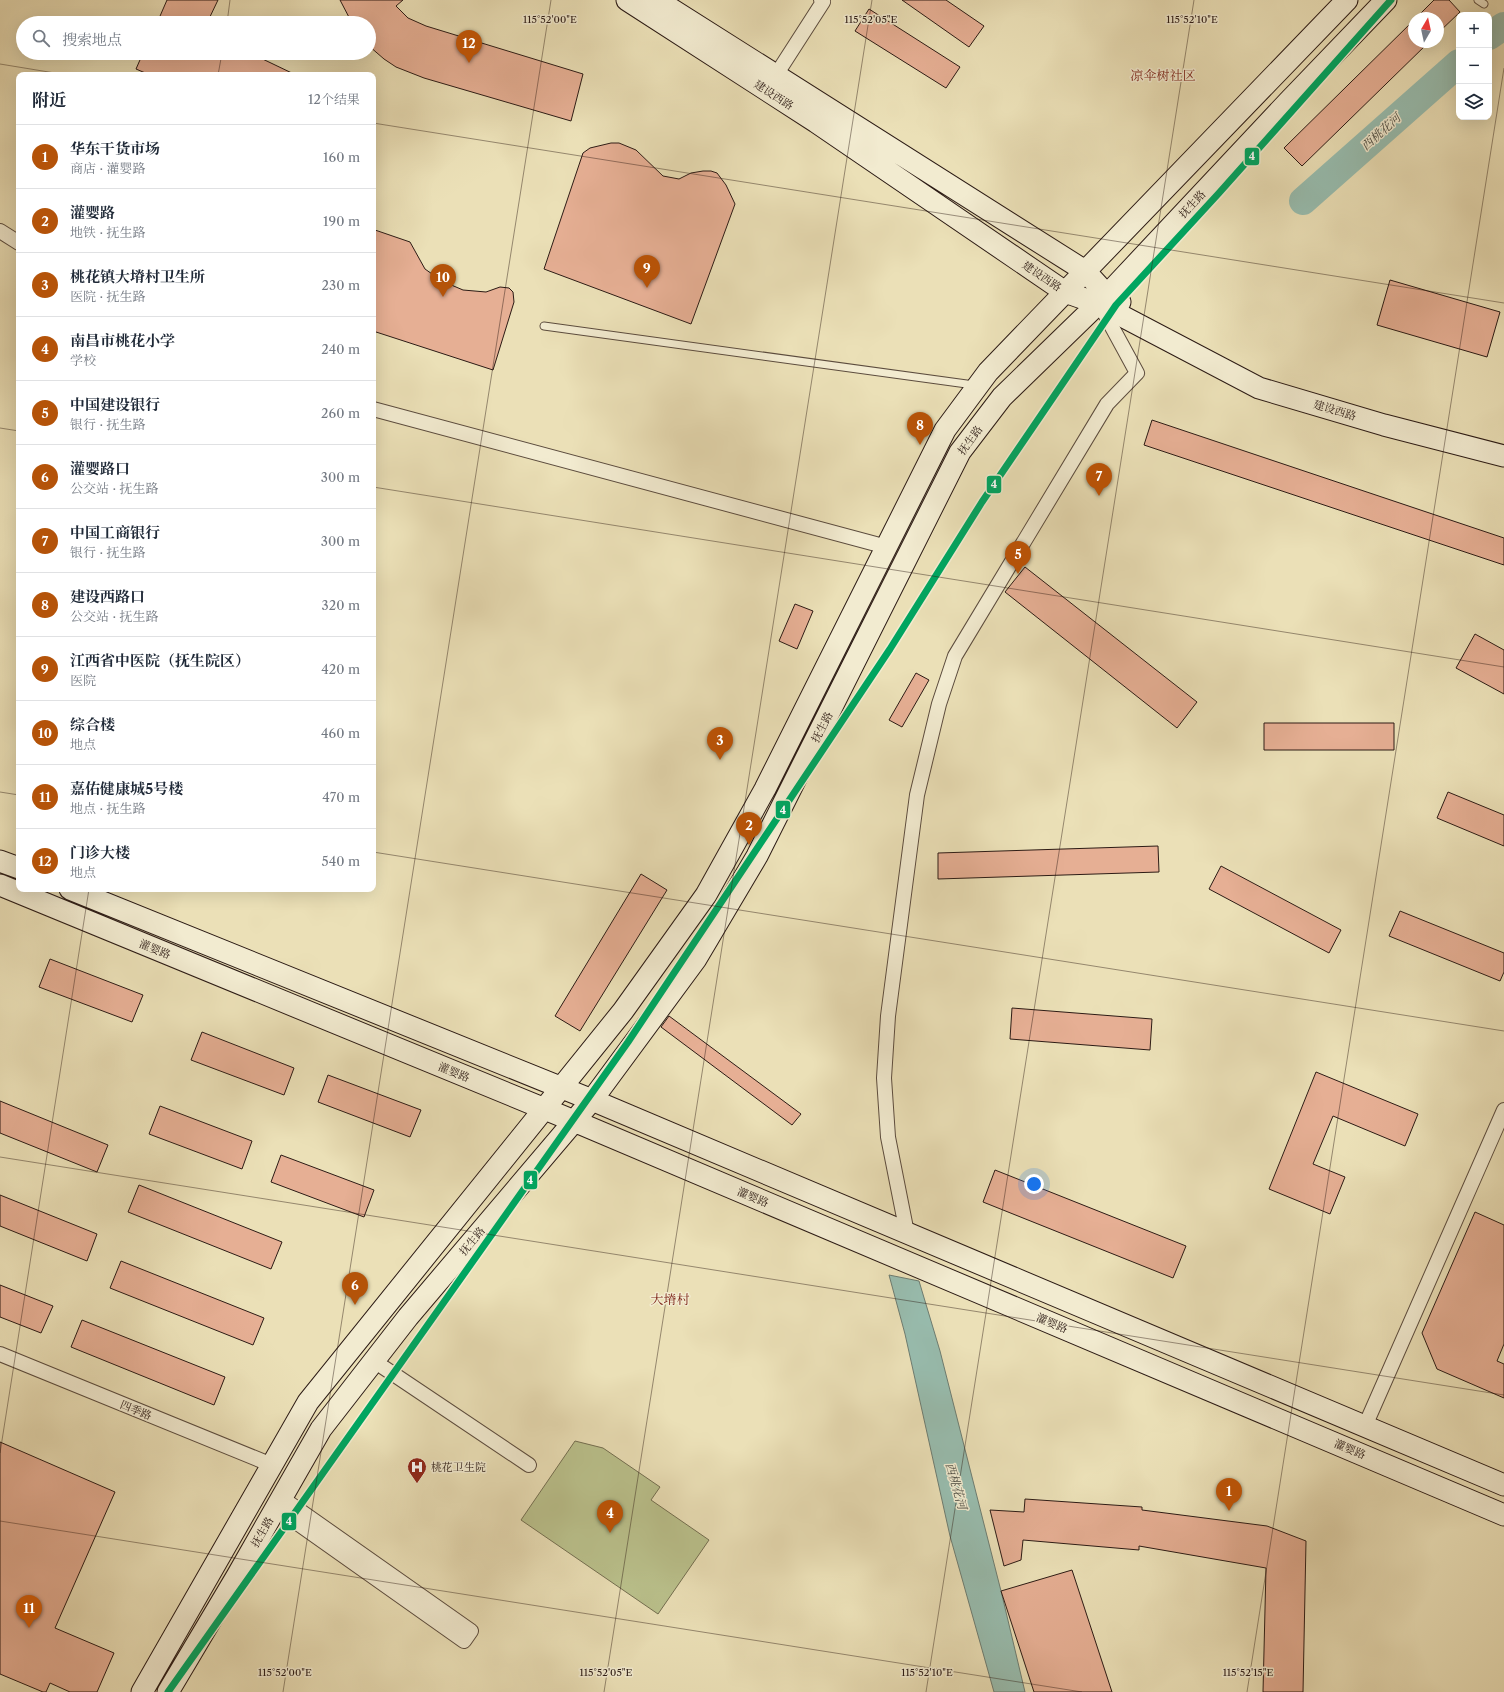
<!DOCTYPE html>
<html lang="zh">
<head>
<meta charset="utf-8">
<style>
	body { margin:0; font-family:"Libre Caslon Text","Noto Serif SC",serif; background:#f2f2f3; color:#1f2937 }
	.controls { position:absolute; right:12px; top:12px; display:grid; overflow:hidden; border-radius:8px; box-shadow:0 4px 16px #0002 }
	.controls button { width:36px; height:36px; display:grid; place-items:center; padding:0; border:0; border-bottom:1px solid #e0e1e3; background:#fff; color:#1f2937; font:20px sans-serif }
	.compass { position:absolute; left:1408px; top:12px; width:36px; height:36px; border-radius:50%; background:#fff; box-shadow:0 4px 16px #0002; rotate:9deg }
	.you { position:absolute; left:1034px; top:1184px; width:14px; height:14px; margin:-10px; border:3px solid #fff; border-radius:50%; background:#1a73e8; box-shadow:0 0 0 6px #1a73e833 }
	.badge { display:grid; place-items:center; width:26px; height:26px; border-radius:50%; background:#b45309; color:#fff; font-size:13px; font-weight:700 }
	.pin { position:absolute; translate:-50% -33px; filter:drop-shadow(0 1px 2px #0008) }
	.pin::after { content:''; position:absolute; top:21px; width:14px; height:12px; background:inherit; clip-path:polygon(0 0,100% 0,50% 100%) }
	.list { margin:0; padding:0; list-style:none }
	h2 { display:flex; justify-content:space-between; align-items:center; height:52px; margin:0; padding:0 16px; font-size:17px }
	h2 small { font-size:13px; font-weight:400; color:#747a83 }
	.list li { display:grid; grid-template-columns:26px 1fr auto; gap:12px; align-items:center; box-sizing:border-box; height:64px; padding:0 16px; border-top:1px solid #e0e1e3 }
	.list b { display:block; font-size:15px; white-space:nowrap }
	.list p { margin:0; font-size:13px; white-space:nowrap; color:#747a83 }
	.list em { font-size:13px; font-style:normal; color:#747a83 }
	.icon { flex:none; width:22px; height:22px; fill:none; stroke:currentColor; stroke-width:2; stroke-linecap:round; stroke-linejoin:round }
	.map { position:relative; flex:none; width:1504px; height:1692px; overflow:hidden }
	.search { position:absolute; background:#fff; box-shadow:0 4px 16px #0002; left:16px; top:16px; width:360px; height:44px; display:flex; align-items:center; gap:10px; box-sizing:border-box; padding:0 14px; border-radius:22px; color:#747a83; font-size:15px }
	.panel { position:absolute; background:#fff; box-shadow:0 4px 16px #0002; left:16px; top:72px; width:360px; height:820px; border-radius:8px }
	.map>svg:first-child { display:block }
</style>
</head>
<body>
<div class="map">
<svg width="1504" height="1692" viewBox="0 0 1504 1692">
	<rect width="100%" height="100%" fill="#ebe0b7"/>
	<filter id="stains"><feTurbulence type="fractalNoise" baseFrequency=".005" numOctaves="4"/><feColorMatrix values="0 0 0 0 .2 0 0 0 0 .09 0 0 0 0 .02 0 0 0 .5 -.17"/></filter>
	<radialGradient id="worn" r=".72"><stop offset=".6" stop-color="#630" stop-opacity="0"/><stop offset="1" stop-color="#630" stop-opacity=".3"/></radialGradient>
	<path fill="#bac18c" stroke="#736e50" d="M575 1441 603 1448 660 1487 651 1500 709 1540 658 1614 521 1520Z"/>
	<path fill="#98bdaf" stroke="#6d7c71" d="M889 1275 919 1281 940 1351 1001 1591 1025 1692H994L950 1536 905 1334Z"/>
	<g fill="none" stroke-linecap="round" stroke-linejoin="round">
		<path stroke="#98bdaf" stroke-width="28" d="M1489 36 1504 26
			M1303 201 1459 63"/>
	</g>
	<path fill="#e6af94" stroke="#2c1b15" d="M167 0H218L207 23H157Z
		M340 0H403L396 6 408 18 426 26 583 74 571 121 424 78 396 67 384 59 369 46V23H352Z
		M902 0H946L984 26 969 47Z
		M1434 0H1449L1460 12 1438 33V18H1416Z
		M869 9 960 67 946 88 855 31Z
		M1414 20V42H1429L1302 166 1284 148Z
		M143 53H250L296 75H150L136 69Z
		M611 143H619L636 150 663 176 679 179 691 173 703 171H711L717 173 726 185 735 204 691 324 544 269 583 153 590 148Z
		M375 230 410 242 425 269 442 281 463 290 486 292 500 287 509 288 513 292 514 302 493 370 373 331V237Z
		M1390 280 1500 312 1487 357 1377 325Z
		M1152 420 1504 538V565L1144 445Z
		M1025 567 1197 702 1177 728 1005 592Z
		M795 604 813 611 797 649 779 641Z
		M1475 634 1504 650V694L1456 668Z
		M916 673 929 680 902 727 889 720Z
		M1264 723H1394V750H1264Z
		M1448 792 1504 815V846L1437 818Z
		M1158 846 1159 872 938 879V853Z
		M1221 866 1341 930 1329 953 1209 889Z
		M641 874 667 890 580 1031 555 1016Z
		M1400 911 1504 953V972L1500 981 1389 936Z
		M50 959 143 995 132 1022 39 987Z
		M1012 1008 1152 1019 1150 1050 1010 1039Z
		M669 1016 801 1114 792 1125 661 1027Z
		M202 1032 294 1068 284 1095 191 1060Z
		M1316 1072 1418 1114 1405 1146 1333 1116 1313 1164 1345 1177 1330 1214 1269 1189Z
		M328 1075 421 1110 410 1137 318 1102Z
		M0 1101 108 1145 97 1172 0 1133Z
		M160 1106 252 1141 242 1169 149 1134Z
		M281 1155 374 1190 364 1217 271 1182Z
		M995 1170 1186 1246 1173 1278 983 1202Z
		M139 1185 282 1242 271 1269 128 1212Z
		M0 1195 97 1234 87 1261 0 1226Z
		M1475 1212 1504 1225V1344L1497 1361 1504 1364V1398L1437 1369 1422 1333Z
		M121 1261 264 1318 253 1345 110 1288Z
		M0 1285 53 1306 41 1333 0 1317Z
		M82 1320 225 1377 214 1405 71 1347Z
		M0 1442 115 1492 55 1628 114 1653 97 1692H70L50 1683 46 1692H43L0 1674Z
		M1025 1499 1142 1507V1510L1267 1526 1306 1541 1303 1692H1263L1266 1568 1139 1546V1550L1023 1540 1021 1560 1004 1566 990 1510 1024 1512Z
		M1072 1570 1112 1692H1034L1001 1591Z"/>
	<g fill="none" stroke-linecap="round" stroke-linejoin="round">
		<defs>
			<path id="service" d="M1478 0 1484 4
				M544 326 974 385"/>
			<path id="minor" d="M776 75 823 2 821 0
				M0 231 19 243
				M373 409 887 547
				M907 1233 888 1137 884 1078 888 1016 917 795 939 704 955 656 1107 404 1137 373 1100 305
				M0 1354 272 1465
				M374 1361 529 1465
				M1365 1426 1504 1110
				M276 1508 464 1641 471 1631 282 1498"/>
			<path id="secondary" d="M627 0 816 122 1065 292 1099 304 1259 388 1384 425 1504 456
				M657 0 1085 271 1107 295 1120 302
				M0 861 19 868
				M0 885 574 1121 1504 1515
				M70 889 592 1100 1504 1485
				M142 1692 308 1402 623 1011 706 895 765 789 945 430 988 372 1347 0
				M168 1692 237 1576 321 1429 408 1317 592 1100 696 959 757 856 960 452 1002 397 1107 295 1288 102 1386 0"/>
		</defs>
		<use href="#service" stroke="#5c4c3e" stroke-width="9"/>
		<use href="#minor" stroke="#5c4c3e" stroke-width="16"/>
		<use href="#secondary" stroke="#2c1b15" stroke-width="23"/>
		<use href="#service" stroke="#f2ebd0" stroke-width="7"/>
		<use href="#minor" stroke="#f2ebd0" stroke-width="14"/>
		<use href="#secondary" stroke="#f2ebd0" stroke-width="21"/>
		<defs>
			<path id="metro-1" d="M168 1692 628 1042 890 649 982 502 1116 305 1219 193 1391 0"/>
		</defs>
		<use href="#metro-1" stroke="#f2ebd0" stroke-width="10"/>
		<use href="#metro-1" stroke="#00a560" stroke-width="7"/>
	</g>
	<path fill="none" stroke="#2c1b15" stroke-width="1" stroke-opacity="0.45" d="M227 23 230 0M0 64 67 75M218 75 222 53M373 123 1504 303M0 428 19 431M373 487 1504 667M0 792 19 795M373 852 1504 1031M0 1157 1504 1395M0 1453 89 889M0 1521 1082 1692M283 1692 551 0M604 1692 872 0M926 1692 1194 0M1247 1692 1504 68"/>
	<defs>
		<symbol id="hospital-pin" viewBox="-11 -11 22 30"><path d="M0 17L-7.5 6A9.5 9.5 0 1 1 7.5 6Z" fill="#8f2418" stroke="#f2ebd0"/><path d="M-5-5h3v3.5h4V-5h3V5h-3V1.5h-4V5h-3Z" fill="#fff"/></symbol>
	</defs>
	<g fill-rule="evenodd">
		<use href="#hospital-pin" x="406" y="1456" width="22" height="30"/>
	</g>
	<g text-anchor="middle" stroke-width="3" stroke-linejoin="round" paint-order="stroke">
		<g font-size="11" fill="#2c1b15" stroke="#f2ebd0">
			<text transform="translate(774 95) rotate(33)" y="4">建设西路</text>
			<text transform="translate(1192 204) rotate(-47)" y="4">抚生路</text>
			<text transform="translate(1042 276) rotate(34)" y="4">建设西路</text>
			<text transform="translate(1335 410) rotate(17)" y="4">建设西路</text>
			<text transform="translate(970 440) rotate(-54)" y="4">抚生路</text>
			<text transform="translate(822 727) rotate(-63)" y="4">抚生路</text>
			<text transform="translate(155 949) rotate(22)" y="4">灌婴路</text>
			<text transform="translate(454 1072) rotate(22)" y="4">灌婴路</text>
			<text transform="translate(753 1197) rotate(23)" y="4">灌婴路</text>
			<text transform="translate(472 1241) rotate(-50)" y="4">抚生路</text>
			<text transform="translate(1052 1323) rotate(23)" y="4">灌婴路</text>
			<text transform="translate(136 1410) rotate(22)" y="4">四季路</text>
			<text transform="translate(1350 1449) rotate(23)" y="4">灌婴路</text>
			<text transform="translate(262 1532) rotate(-60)" y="4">抚生路</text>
		</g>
		<g font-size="11" fill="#2c1b15" stroke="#f2ebd0" text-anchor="start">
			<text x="431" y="1471">桃花卫生院</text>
		</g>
		<g font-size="12" font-style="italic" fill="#4c4c43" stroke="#f2ebd0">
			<text transform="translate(1381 132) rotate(-42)" y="4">西桃花河</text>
			<text transform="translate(956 1486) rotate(74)" y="4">西桃花河</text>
		</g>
		<g font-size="13" fill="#7a1f14" stroke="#f2ebd0">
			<text x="1163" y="80">凉伞树社区</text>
			<text x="670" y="1304">大塉村</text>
		</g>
	</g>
	<g font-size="10" text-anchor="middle" fill="#2c1b15" stroke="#f2ebd0" stroke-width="3" stroke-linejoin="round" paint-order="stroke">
		<text x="550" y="23">115°52'00"E</text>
		<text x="871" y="23">115°52'05"E</text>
		<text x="1192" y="23">115°52'10"E</text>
		<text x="285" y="1676">115°52'00"E</text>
		<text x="606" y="1676">115°52'05"E</text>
		<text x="927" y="1676">115°52'10"E</text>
		<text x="1248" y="1676">115°52'15"E</text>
	</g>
	<g stroke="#f2ebd0" stroke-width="1.5">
		<rect x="1244" y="147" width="16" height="19" rx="4" fill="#00a560"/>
		<rect x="986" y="475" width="16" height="19" rx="4" fill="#00a560"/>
		<rect x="775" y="800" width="16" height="19" rx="4" fill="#00a560"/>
		<rect x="523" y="1170" width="15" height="20" rx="4" fill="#00a560"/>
		<rect x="281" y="1512" width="16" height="19" rx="4" fill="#00a560"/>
	</g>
	<g font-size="11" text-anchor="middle" font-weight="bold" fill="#fff">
		<text x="1252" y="160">4</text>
		<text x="994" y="488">4</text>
		<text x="783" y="814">4</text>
		<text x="530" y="1184">4</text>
		<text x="289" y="1525">4</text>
	</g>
	<rect width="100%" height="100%" filter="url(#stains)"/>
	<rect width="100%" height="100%" fill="url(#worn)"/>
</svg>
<div class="controls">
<button>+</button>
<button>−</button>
<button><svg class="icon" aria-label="layers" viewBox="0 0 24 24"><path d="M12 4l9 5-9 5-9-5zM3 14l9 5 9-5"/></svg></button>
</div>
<svg class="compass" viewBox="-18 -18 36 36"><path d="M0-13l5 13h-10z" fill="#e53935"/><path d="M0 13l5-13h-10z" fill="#747a83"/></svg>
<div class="you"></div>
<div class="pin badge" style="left:1229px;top:1511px">1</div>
<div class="pin badge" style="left:749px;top:845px">2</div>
<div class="pin badge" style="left:720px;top:760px">3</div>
<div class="pin badge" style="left:610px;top:1533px">4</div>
<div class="pin badge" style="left:1018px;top:574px">5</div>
<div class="pin badge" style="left:355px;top:1305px">6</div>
<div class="pin badge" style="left:1099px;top:496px">7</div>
<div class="pin badge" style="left:920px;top:445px">8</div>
<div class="pin badge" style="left:647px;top:288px">9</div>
<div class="pin badge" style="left:443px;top:297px">10</div>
<div class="pin badge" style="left:29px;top:1628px">11</div>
<div class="pin badge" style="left:469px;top:63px">12</div>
<div class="search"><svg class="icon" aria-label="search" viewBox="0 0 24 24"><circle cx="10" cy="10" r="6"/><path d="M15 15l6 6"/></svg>搜索地点</div>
<section class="panel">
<h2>附近<small>12个结果</small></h2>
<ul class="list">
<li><span class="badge">1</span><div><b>华东干货市场</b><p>商店 · 灌婴路</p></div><em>160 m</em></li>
<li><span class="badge">2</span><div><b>灌婴路</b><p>地铁 · 抚生路</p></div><em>190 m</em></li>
<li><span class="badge">3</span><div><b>桃花镇大塉村卫生所</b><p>医院 · 抚生路</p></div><em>230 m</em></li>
<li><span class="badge">4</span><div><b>南昌市桃花小学</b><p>学校</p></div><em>240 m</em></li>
<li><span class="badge">5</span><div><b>中国建设银行</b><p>银行 · 抚生路</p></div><em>260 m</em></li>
<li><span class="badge">6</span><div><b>灌婴路口</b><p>公交站 · 抚生路</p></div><em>300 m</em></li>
<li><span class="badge">7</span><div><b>中国工商银行</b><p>银行 · 抚生路</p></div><em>300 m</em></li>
<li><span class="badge">8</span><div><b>建设西路口</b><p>公交站 · 抚生路</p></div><em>320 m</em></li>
<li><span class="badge">9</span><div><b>江西省中医院（抚生院区）</b><p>医院</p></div><em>420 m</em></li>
<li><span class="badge">10</span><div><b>综合楼</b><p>地点</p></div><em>460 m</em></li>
<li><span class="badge">11</span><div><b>嘉佑健康城5号楼</b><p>地点 · 抚生路</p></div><em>470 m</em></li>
<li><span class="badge">12</span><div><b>门诊大楼</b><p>地点</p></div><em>540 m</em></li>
</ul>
</section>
</div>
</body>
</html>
